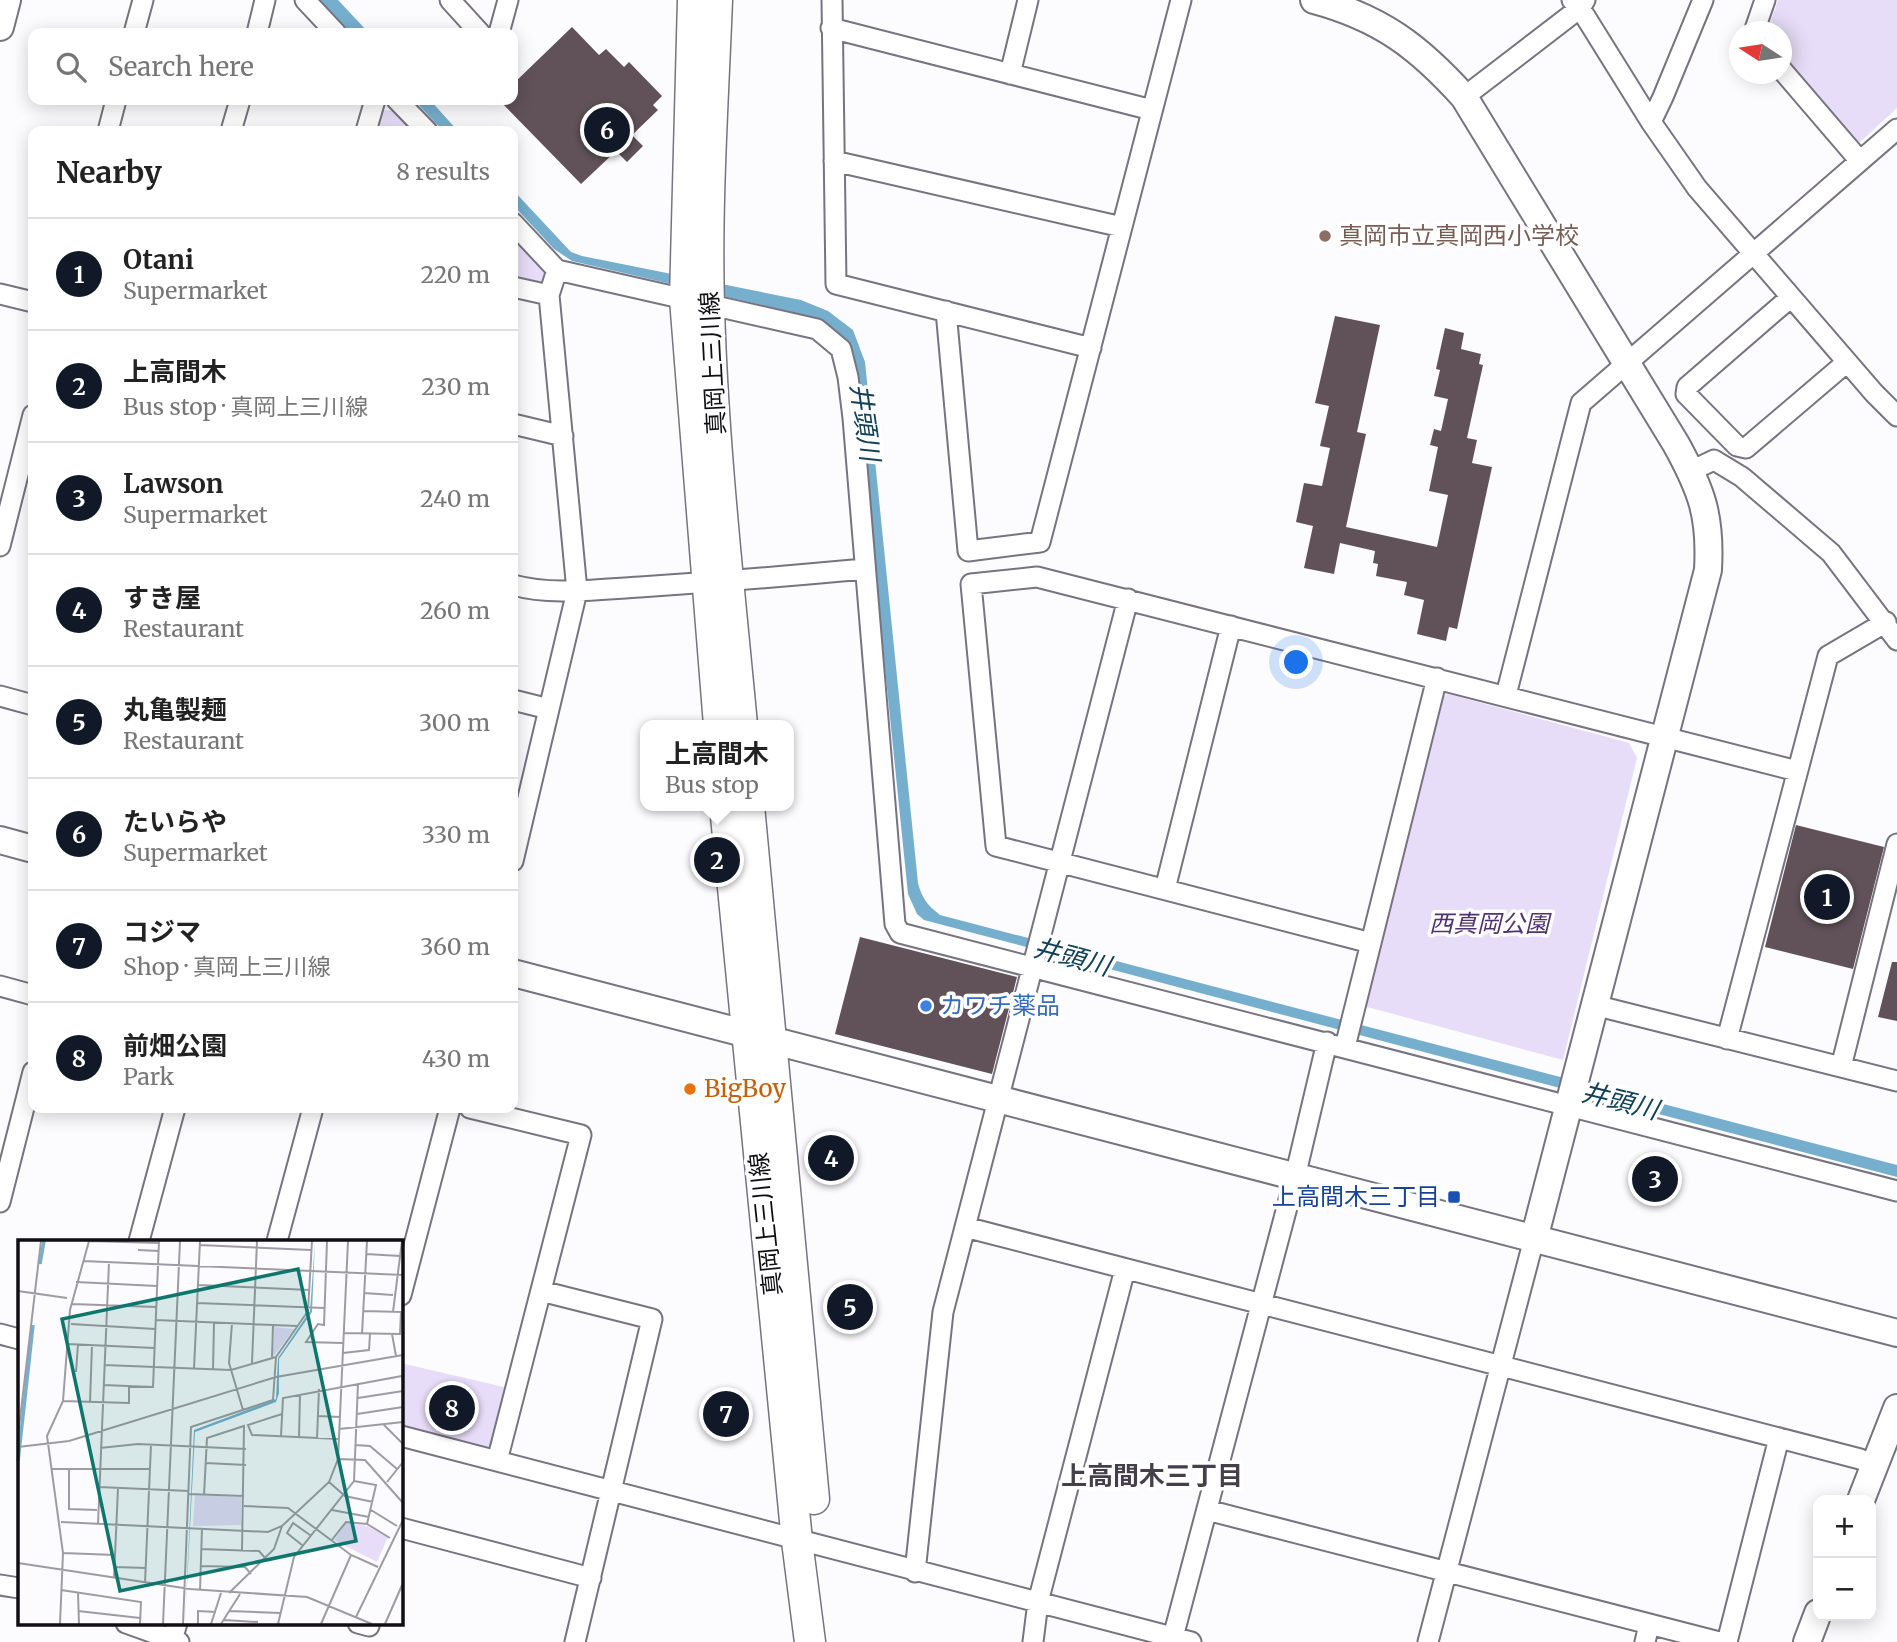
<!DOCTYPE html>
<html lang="en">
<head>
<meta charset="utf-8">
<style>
	body { margin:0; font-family:Merriweather,"Noto Sans JP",serif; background:#f6f6f6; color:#222 }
	.controls { position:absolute; right:21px; bottom:21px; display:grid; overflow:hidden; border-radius:14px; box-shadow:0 4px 18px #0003 }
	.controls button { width:63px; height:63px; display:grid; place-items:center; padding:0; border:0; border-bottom:2px solid #e0e0e0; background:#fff; color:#222; font:35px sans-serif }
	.compass { position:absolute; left:1729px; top:21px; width:63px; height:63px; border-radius:50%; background:#fff; box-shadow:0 4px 18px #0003; rotate:282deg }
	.you { position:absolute; left:1297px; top:663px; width:24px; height:24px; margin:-18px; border:5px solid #fff; border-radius:50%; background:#1a73e8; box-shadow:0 0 0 10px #1a73e833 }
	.badge { display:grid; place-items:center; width:46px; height:46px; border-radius:50%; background:#111827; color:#fff; font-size:23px; font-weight:700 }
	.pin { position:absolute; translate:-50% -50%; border:4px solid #fff; box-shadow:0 2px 7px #0006 }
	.popup { position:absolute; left:640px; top:720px; width:154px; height:91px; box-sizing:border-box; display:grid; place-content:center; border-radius:14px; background:#fff; filter:drop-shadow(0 2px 5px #0005); font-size:23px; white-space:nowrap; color:#767676 }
	.popup b { font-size:26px; color:#222 }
	.popup::after { content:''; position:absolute; left:50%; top:100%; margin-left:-14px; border:14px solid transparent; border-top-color:#fff }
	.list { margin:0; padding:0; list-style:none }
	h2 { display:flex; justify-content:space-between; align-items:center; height:91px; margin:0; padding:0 28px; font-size:30px }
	h2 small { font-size:23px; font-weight:400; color:#767676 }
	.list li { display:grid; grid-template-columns:46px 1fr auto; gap:21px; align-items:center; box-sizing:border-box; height:112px; padding:0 28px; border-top:2px solid #e0e0e0 }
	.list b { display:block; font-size:26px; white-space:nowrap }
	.list p { margin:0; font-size:23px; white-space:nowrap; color:#767676 }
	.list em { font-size:23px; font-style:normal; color:#767676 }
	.icon { flex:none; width:38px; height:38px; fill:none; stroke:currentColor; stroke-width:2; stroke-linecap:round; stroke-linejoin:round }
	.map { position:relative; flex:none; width:1897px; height:1642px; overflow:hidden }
	.search { position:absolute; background:#fff; box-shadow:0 4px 18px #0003; left:28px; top:28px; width:490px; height:77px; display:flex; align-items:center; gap:18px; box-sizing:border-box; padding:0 24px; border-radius:14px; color:#767676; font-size:26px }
	.panel { position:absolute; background:#fff; box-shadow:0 4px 18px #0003; left:28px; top:126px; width:490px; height:987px; border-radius:14px }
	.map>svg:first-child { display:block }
</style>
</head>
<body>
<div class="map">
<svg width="1897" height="1642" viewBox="0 0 1897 1642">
	<rect width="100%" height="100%" fill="#fcfbfe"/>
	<path fill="#e8ddf8" d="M1778 0H1897V108L1858 144 1782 58V32H1767Z
		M397 110 417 131H376L382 111Z
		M513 233 541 263 547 279 531 284 513 279Z
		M1448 694 1629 743 1637 758 1563 1060 1360 1005 1437 699Z
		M401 1363 508 1388 494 1444 486 1449 401 1428Z"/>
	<path fill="#76afce" d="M320 0H338L369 33H351Z
		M414 100H430L458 131H443Z
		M513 190 571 252 582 256 801 300 828 311 853 330 865 362 918 883C922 898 927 905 940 915L1897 1165V1177L924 920 917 914 908 894 854 364 824 324 813 317 572 261 554 249 513 205Z"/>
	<path fill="#605258" d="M572 27 599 55 606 49 624 67 629 62 662 96 653 105 658 110 632 135 643 146 627 162 616 151 581 184 499 100H513V84Z
		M1335 316 1380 325 1357 432 1366 434 1346 527 1437 547 1448 495 1429 491 1438 447 1430 445 1434 429 1441 431 1448 399 1434 396 1440 370 1436 369 1445 328 1464 333 1461 349 1481 354 1479 364 1483 365 1467 438 1477 440 1472 463 1492 467 1457 629 1449 627 1446 641 1417 634 1424 600 1404 595 1407 582 1376 576 1378 564 1373 563 1375 551 1340 543 1334 574 1304 568 1313 526 1296 522 1304 483 1322 486 1330 448 1320 446 1329 406 1315 403Z
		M1796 825 1884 847 1853 969 1765 947Z
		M860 937 1017 977 992 1074 835 1034Z
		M1892 962H1897V1021L1878 1017Z"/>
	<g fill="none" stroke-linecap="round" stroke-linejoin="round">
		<defs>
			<path id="street" d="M305 0 336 33
				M450 0 480 33
				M832 0 836 284 1091 348
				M1572 0 1580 8 1651 122 1697 188 1874 393 1897 416
				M831 28 1152 110
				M1754 32 1765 0
				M134 33 143 0
				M257 33 265 0
				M499 33 508 0
				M1782 70 1860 161
				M1010 74 1028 0
				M1464 97 1580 8 1585 0
				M397 100 427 131
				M1651 122 1663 97 1703 0
				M108 131 116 100
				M231 131 240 100
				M366 131 375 100
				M834 161 1122 227
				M513 223 557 270 817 329 841 349 848 377 853 418 895 924 900 933 1897 1191
				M513 287 549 295
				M0 294 33 302
				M1791 297 1687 387 1686 394 1737 446 1746 448 1847 362
				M946 311 968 551 1040 542 1181 0
				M513 424 563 436
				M1691 471 1714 460 1742 477 1831 553 1897 640
				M0 546 33 415
				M513 585C553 596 598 589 640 587 715 582 789 576 864 569
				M1506 695 1581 403 1897 129
				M0 696 33 705
				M513 700 549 709
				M513 861 577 591 549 295 557 270
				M1165 889 1231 626
				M1371 943 996 846 971 584 1037 577 1797 771
				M0 986 33 995
				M1594 1005 1897 1081
				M1727 1039 1828 656 1886 622
				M1345 1047 1437 678
				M1841 1067 1897 844
				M470 1108 581 1135 497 1461
				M0 1202 33 1072
				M965 1227 1860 1459 1875 1465
				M139 1241 175 1108
				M277 1241 313 1108
				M541 1291 652 1319 575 1642
				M401 1295 450 1108
				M0 1334 19 1339
				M401 1436 1191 1642
				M1207 1510 1719 1642
				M401 1528 591 1578
				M915 1572 943 1312 1128 599
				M0 1585 19 1588
				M126 1623 179 1642
				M358 1623 369 1626
				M1173 1637 1295 1177 1327 1042
				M172 1640 177 1623
				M1033 1642 1038 1602 1125 1269
				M1428 1642 1534 1239
				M1645 1642 1649 1625
				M1727 1642 1779 1438"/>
			<path id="secondary" d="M1314 0C1381 18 1419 47 1464 97L1676 444C1702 491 1711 516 1708 570L1534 1239
				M0 27 7 0
				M0 840 33 849
				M513 973 1897 1333
				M1861 1500 1897 1408
				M1807 1642 1818 1613"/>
			<path id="primary" d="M693 0 685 299 719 725
				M717 0C713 102 706 205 709 308 713 447 729 586 742 725
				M725 806 797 1541 810 1642
				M749 806 814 1499"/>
		</defs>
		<use href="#street" stroke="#787380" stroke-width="23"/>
		<use href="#secondary" stroke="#787380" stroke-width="30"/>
		<use href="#primary" stroke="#787380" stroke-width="33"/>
		<use href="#street" stroke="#fff" stroke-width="19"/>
		<use href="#secondary" stroke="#fff" stroke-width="26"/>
		<use href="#primary" stroke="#fff" stroke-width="30"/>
	</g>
	<circle fill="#8d6e63" stroke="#fff" stroke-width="2.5" cx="1325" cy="236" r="7"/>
	<circle fill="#3f7fe0" stroke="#fff" stroke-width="2.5" cx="926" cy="1006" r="7"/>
	<circle fill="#e8710a" stroke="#fff" stroke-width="2.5" cx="690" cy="1089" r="7"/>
	<rect fill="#1a4fb4" stroke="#fff" stroke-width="2.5" x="1447" y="1190" width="14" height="14" rx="3.5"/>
	<g text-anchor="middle" stroke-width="7" stroke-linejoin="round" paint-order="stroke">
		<g font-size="24" fill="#785e54" stroke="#fff" text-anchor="start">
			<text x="1339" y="244">真岡市立真岡西小学校</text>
		</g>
		<g font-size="24" fill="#100e13" stroke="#fff">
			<text transform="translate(713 363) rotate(-93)" y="8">真岡上三川線</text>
			<text transform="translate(766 1224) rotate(-96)" y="8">真岡上三川線</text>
		</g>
		<g font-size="24" font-style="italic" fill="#4f3270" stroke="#fff">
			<text x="1489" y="932">西真岡公園</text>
		</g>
		<g font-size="24" fill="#366cbe" stroke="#fff" text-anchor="start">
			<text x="940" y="1014">カワチ薬品</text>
		</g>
		<g font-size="24" fill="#c56008" stroke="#fff" text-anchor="start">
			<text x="704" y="1097">BigBoy</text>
		</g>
		<g font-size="24" fill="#164399" stroke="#fff" text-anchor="end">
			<text x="1440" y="1205">上高間木三丁目</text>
		</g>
		<g font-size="26" font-style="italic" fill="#124157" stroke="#fff">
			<text transform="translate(865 422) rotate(82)" y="9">井頭川</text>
			<text transform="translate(1072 957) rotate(15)" y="9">井頭川</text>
			<text transform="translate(1620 1101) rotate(14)" y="9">井頭川</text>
		</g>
		<g font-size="26" font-weight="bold" fill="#443f4b" stroke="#fff">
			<text x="1152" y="1485">上高間木三丁目</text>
		</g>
	</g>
	<g transform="translate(18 1240)">
		<rect width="385" height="385" fill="#fcfbfe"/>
		<path d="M256 87 276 89 256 116 255 114ZM177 255 223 257V285L175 286ZM328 283 349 286 370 297 359 322 316 300Z" fill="#e8ddf8"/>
		<path d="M297 1 294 72 261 119V153L258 162 177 192 167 384 176 190 258 159 260 118 292 71Z" fill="#76afce"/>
		<path fill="none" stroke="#76afce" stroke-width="3.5" d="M22 24 26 1M0 221 15 85"/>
		<path fill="none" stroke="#9e9ca0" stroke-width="2" d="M71 1 141 3M309 1 306 85 300 84 288 102 325 103M181 5 293 10M120 10 141 11M348 14 382 16M65 21 385 35M58 42 139 46M180 45 292 50M0 51 49 58M346 53 375 55M179 63 306 68M54 64 138 67M345 71 385 72M375 72 384 1M138 80 279 86M214 83 211 123 225 170M53 84 137 89M326 93 382 94 383 72M344 94 349 1M374 94 378 116M50 104 136 108M325 113 351 110 352 94M254 117 255 85M234 123 239 1M86 125 213 130 258 117M176 129 182 1M195 130 196 82M58 132 60 104M85 145 135 147 141 1M340 158 385 151M45 161 111 163V146M72 162 74 105M264 174 230 185 234 195 321 199M339 174 385 167M300 176 322 177M366 185 385 204M321 189 385 182M0 196 23 1M263 196 265 158 384 136 385 141M281 197 282 154M299 198 301 149M337 205 352 206 379 229M0 207 51 201 258 137 385 115M82 208 120 204 228 209M320 219 347 220 385 263M188 223 228 225M33 229H132M51 230V269L79 270M336 241 358 245 349 284M311 242 327 256 355 262M369 242 385 222M81 247 171 251M171 254 226 256M186 255 189 198 226 186 224 310M226 266 270 268 333 315 360 327M314 270 351 277M353 270 379 286M43 282 250 292 264 286 311 242 320 219 330 1M80 284 91 22M313 301 328 282 349 284 372 298M284 305 269 293 275 283 292 295M183 309 241 311 248 319M45 313 97 315M0 323 172 349 289 357 354 384M183 326 227 327 233 334M97 327 128 328M96 338 100 248M127 343 133 205M43 350 123 362 122 384M182 351 184 288M60 353 61 384M211 353 256 309 264 286M60 371 122 378M211 371 262 373M338 377 385 280M206 380 240 382M42 384 45 313 29 196 45 161 52 70 71 1M145 384 162 1M165 384 173 187 255 160 258 117 290 71 294 1M180 384V371L198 372M193 384 203 353M203 384 222 354M260 384 276 317 336 241 340 143M303 384 333 315M367 384 385 343"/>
		<path fill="#0f766e" fill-opacity="0.15" stroke="#0f766e" stroke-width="3.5" d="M280 29 338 301 102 351 44 79Z"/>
		<rect width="385" height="385" fill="none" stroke="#100e13" stroke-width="3.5"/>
	</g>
</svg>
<div class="controls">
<button>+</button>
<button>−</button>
</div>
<svg class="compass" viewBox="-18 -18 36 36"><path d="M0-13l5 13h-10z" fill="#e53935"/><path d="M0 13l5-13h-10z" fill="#767676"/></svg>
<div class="you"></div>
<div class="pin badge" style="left:1827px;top:897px">1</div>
<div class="pin badge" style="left:717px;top:860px">2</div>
<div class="popup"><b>上高間木</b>Bus stop</div>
<div class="pin badge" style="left:1655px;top:1179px">3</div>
<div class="pin badge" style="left:831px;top:1158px">4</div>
<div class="pin badge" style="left:850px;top:1307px">5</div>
<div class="pin badge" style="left:607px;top:130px">6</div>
<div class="pin badge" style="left:726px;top:1414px">7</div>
<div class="pin badge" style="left:452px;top:1408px">8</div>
<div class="search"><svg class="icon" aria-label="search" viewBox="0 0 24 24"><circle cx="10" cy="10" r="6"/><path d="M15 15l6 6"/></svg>Search here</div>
<section class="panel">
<h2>Nearby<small>8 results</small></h2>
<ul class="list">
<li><span class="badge">1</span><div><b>Otani</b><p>Supermarket</p></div><em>220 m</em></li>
<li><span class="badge">2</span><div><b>上高間木</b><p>Bus stop · 真岡上三川線</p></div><em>230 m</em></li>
<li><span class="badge">3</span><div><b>Lawson</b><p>Supermarket</p></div><em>240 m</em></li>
<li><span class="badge">4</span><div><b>すき屋</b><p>Restaurant</p></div><em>260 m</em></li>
<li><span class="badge">5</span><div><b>丸亀製麺</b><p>Restaurant</p></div><em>300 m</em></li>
<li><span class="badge">6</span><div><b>たいらや</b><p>Supermarket</p></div><em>330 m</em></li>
<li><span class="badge">7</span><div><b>コジマ</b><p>Shop · 真岡上三川線</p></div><em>360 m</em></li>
<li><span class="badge">8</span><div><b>前畑公園</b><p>Park</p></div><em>430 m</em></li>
</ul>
</section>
</div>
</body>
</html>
